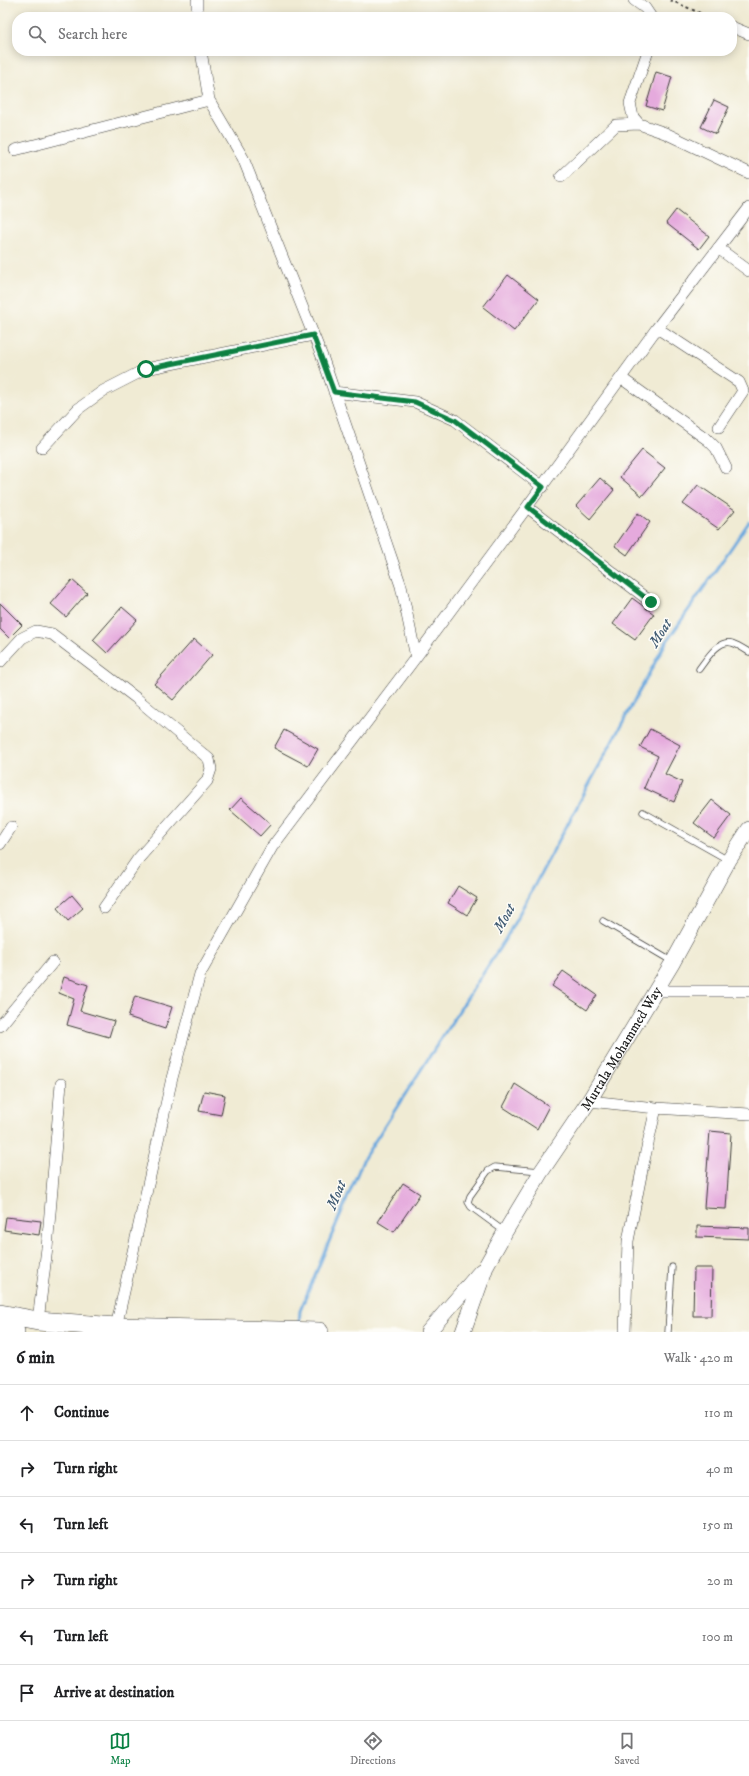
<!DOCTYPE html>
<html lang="en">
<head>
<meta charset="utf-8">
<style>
	body { margin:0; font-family:"IM FELL DW Pica",serif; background:#f6f6f6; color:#202124 }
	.stop { position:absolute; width:12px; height:12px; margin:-9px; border:3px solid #0b8043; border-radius:50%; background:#fff }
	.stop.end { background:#0b8043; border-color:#fff; box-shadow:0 1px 4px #0008 }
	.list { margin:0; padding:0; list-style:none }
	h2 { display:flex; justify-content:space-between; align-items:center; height:52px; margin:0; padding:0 16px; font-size:17px }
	h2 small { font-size:13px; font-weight:400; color:#757577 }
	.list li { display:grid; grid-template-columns:26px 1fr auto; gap:12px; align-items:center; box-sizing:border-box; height:56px; padding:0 16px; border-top:1px solid #e0e0e0 }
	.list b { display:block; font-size:15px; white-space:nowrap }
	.list em { font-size:13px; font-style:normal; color:#757577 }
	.icon { flex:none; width:22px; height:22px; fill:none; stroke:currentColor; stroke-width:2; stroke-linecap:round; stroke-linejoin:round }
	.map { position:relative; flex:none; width:749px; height:1332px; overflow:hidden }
	.search { position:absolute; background:#fff; box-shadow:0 2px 10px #0003; left:12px; right:12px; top:12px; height:44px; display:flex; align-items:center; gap:10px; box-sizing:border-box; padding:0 14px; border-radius:16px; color:#757577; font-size:15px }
	.sheet { height:388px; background:#fff }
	nav { display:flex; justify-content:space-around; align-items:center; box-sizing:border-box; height:56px; border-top:1px solid #e0e0e0; background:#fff; font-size:11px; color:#757577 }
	nav a { display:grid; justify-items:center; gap:2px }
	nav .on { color:#0b8043 }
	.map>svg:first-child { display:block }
</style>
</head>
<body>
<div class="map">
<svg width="749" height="1332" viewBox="0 0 749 1332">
	<rect width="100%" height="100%" fill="#fdfcf7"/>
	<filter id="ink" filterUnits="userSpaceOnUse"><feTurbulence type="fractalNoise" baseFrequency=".025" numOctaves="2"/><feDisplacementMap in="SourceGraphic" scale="8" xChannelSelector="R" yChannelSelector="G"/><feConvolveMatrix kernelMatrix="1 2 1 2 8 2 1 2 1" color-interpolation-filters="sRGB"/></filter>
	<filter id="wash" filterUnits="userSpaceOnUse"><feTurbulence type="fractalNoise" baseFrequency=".012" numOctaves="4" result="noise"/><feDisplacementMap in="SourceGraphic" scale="16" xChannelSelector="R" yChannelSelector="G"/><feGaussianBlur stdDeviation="0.9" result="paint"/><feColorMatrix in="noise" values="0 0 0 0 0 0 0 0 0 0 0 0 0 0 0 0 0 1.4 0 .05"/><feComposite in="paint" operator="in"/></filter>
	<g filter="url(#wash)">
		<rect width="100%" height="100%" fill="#f0ebd4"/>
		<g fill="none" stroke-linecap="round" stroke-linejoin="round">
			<path stroke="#6ca9de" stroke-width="3" d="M299 1324 300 1311 364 1158 506 938 665 644 749 522"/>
		</g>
		<g id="blocks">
			<path fill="#e5aadd" d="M656 72 672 77 662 111 646 106Z
				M714 100 729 107 716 134 701 127Z
				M676 210 709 236 699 249 666 223Z
				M508 275 539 299 514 331 483 307Z
				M642 450 665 468 642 496 620 477Z
				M600 478 614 490 590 519 576 506Z
				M698 485 735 510 719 529 683 504Z
				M638 513 650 522 627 555 615 546Z
				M72 580 87 593 66 617 51 604Z
				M632 598 654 614 635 640 613 624Z
				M0 603 22 625 9 638 0 629Z
				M122 607 137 620 107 653 93 640Z
				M194 639 212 655 173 700 154 684Z
				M650 729 680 745 665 774 682 782 674 802 644 788 658 756 640 747Z
				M284 730 318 749 308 766 274 748Z
				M241 798 271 824 260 836 230 810Z
				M712 800 731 815 714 838 694 823Z
				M458 886 477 898 467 915 448 903Z
				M72 895 83 908 68 921 57 908Z
				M563 971 597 995 587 1010 552 986Z
				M64 977 88 985 80 1011 114 1021 109 1037 67 1025 74 999 59 993Z
				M135 996 172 1007 165 1029 128 1017Z
				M515 1084 549 1106 537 1129 503 1107Z
				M204 1091 225 1095 221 1115 199 1111Z
				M710 1131 731 1133 726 1209 704 1208Z
				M403 1183 420 1194 394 1232 378 1222Z
				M6 1217 41 1221 39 1235 4 1230Z
				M697 1226 749 1228V1239L697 1237Z
				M694 1268H712L711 1316H693Z"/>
		</g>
	</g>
	<g filter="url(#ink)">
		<use href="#blocks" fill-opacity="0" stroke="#3c3b38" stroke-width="1"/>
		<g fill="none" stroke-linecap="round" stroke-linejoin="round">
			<defs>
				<path id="lane" d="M699 669C706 660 718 639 732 643 738 645 744 649 749 652
					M643 812 728 860
					M603 921 673 962
					M505 1232 471 1207 468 1202 470 1196 488 1171 495 1167 541 1171
					M668 1332 672 1267"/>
				<path id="street" d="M197 0V17
					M634 0 645 8 651 17
					M732 27 749 34
					M201 51 209 100 243 158 323 359 401 586 416 657
					M639 124 633 117 630 103 648 51
					M15 150 209 100
					M561 177 616 125 639 124 665 133 749 173
					M718 248 749 271
					M657 328 739 382 743 391 719 427
					M621 378 708 440 716 448 726 468
					M334 392 415 402 455 420 543 487
					M42 448 78 409 103 391 146 369 313 335
					M527 507 651 602
					M0 662 22 638 36 631 52 634 136 698 209 759 211 769 207 781 138 859 104 908
					M0 844 11 827
					M656 991H749
					M0 1026 53 962
					M589 1101 656 1108 749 1114
					M38 1321 47 1248 61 1084
					M116 1327 172 1078 200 974 272 847 416 657 527 507 657 328 749 208
					M625 1332 628 1241 643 1165 656 1108"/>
				<g id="secondary">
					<path d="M428 1332 481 1271"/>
					<path id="s1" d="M463 1332 487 1264 505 1232 541 1172 589 1101 673 962 729 860 749 829"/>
				</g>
				<path id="highway" d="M0 1314 38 1321 116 1327 319 1332
					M0 1330 15 1332"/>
			</defs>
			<use href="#lane" stroke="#3c3b38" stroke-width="7"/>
			<use href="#street" stroke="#3c3b38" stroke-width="12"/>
			<use href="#secondary" stroke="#3c3b38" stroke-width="16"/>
			<use href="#highway" stroke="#3c3b38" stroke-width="20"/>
			<path stroke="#3c3b38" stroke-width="2" stroke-dasharray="3 3" stroke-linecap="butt" d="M670 0 709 17"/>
			<use href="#lane" stroke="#fff" stroke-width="5.5"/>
			<use href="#street" stroke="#fff" stroke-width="11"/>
			<use href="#secondary" stroke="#fff" stroke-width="15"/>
			<use href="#highway" stroke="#fff" stroke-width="19"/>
		</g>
	</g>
	<g fill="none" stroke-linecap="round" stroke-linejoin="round" filter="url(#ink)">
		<path stroke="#0b8043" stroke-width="5" d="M146 369 313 335 334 392 415 402 455 420 543 487 528 507 651 602"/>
	</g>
	<g text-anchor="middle" stroke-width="3" stroke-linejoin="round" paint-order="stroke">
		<g font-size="14" fill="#1c1c1c" stroke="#fdfcf7">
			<text dy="5" stroke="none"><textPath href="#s1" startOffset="326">Murtala Mohammed Way</textPath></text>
		</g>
		<g font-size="15" font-style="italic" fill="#405b73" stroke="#fdfcf7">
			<text transform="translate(660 633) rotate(-58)" y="5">Moat</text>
			<text transform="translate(504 918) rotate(-61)" y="5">Moat</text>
			<text transform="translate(336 1195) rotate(-68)" y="5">Moat</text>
		</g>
	</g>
</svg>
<div class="stop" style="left:146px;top:369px"></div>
<div class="stop end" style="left:651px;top:602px"></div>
<div class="search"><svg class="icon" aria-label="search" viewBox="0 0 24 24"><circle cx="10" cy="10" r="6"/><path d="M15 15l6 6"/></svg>Search here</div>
</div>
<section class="sheet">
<h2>6 min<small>Walk · 420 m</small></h2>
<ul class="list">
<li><svg class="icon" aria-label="ahead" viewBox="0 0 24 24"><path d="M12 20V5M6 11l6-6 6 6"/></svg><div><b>Continue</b></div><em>110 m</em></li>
<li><svg class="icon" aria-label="right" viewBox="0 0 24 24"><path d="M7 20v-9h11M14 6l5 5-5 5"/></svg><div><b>Turn right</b></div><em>40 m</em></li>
<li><svg class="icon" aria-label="left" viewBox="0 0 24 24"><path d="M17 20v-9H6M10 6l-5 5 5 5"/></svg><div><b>Turn left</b></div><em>150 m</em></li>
<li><svg class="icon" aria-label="right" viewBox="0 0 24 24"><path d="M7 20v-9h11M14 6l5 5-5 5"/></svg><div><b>Turn right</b></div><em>20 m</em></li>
<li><svg class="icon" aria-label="left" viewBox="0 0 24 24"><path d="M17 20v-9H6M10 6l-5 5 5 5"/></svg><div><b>Turn left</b></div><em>100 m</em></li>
<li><svg class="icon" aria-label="arrive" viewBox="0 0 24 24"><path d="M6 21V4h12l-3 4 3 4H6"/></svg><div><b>Arrive at destination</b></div></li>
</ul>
</section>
<nav>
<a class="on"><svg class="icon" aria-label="map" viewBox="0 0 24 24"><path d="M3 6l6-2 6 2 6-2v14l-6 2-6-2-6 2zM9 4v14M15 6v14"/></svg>Map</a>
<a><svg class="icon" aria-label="directions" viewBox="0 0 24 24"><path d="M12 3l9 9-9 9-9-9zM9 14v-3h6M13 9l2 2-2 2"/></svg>Directions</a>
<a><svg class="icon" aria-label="saved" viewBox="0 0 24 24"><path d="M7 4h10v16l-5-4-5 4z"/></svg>Saved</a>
</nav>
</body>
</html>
